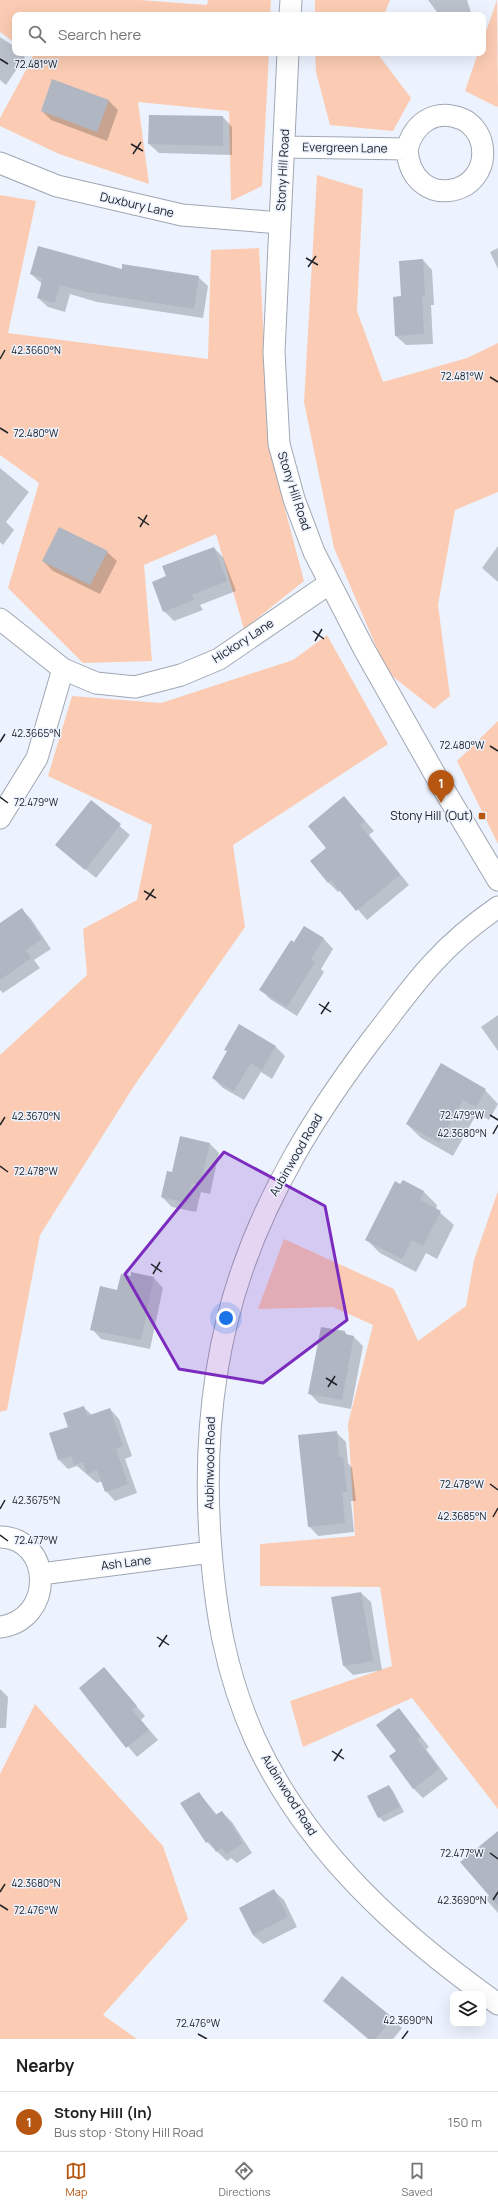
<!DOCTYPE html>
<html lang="en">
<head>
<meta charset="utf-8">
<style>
	body { margin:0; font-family:Manrope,sans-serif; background:#f6f6f6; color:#222 }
	.controls { position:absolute; right:12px; bottom:12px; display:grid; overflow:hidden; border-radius:8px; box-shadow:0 4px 16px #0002 }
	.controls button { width:36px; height:36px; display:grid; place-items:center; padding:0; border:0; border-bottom:1px solid #e0e0e0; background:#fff; color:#222; font:20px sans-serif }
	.you { position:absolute; left:226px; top:1318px; width:14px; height:14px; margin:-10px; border:3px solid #fff; border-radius:50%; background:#1a73e8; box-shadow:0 0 0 6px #1a73e833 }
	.badge { display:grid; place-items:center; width:26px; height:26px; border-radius:50%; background:#b65611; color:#fff; font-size:13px; font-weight:700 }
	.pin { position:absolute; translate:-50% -33px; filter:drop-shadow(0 1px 2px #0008) }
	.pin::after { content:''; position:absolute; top:21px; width:14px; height:12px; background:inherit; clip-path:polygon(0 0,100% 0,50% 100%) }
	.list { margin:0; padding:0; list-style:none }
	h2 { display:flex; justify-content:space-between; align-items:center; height:52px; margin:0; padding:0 16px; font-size:17px }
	h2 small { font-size:13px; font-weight:400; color:#767676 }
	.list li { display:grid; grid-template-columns:26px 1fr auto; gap:12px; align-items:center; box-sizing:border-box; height:60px; padding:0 16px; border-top:1px solid #e0e0e0 }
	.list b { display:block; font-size:15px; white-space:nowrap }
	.list p { margin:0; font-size:13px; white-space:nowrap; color:#767676 }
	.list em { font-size:13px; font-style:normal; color:#767676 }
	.icon { flex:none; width:22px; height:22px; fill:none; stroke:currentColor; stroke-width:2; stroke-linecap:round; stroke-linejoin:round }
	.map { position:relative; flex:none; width:498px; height:2039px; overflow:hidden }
	.search { position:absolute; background:#fff; box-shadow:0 4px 16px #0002; left:12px; right:12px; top:12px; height:44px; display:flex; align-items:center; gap:10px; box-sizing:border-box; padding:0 14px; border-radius:8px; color:#767676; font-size:15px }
	.sheet { height:112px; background:#fff }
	nav { display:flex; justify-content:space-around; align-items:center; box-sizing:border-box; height:56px; border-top:1px solid #e0e0e0; background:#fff; font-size:11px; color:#767676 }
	nav a { display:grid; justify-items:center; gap:2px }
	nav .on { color:#b65611 }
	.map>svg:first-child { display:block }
</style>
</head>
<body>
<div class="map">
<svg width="498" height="2039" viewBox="0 0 498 2039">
	<rect width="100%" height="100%" fill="#ecf3ff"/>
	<path fill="#fbccb3" d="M0 0H140L207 5 208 0H271L270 15H15V43L0 32Z
		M315 0H390L384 15H315Z
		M497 0 498 106 497 107 465 91 478 53H483V40Z
		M28 53H269L262 186 231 201 229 111 138 102 149 184 59 154 0 126V118L33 57Z
		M315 53H377L411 98 393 131 330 125 316 72Z
		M317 175 363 189 357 311 383 382 467 358 498 343V492L455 510 438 605 450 696 434 709 387 672 334 548 304 402Z
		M0 195 36 201 8 333 208 359 211 250 259 248 270 452 304 581 244 629 216 534 144 565 152 661 83 663 8 588 39 483 0 455Z
		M327 635 388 744 233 845 245 927 134 1086 40 1235 7 1410 0 1412V1055L87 975 83 929 137 900 152 825 48 776 72 696 161 703 293 660Z
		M498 721V844L457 761Z
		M498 1191V1809L412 1698 303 1747 290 1701 392 1666 380 1587 260 1586V1544L355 1536 348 1424 373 1325 333 1307 258 1309 284 1239 394 1289 418 1341 466 1306 474 1260Z
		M35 1704 163 1846 188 1919 103 2015 137 2039H0V1774Z"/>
	<path fill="#0003" d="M428 0H467L472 15H437V12Z
		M0 37 15 47V53H21L25 57 6 85 0 80Z
		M53 80 109 101 118 110 107 141 51 120 42 111Z
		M223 117 232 127V155L159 153 149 144Z
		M498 248V269L490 252Z
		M423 260 432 270 434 305H431L433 344 406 345 396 336 402 297Z
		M122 271 198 277 208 286 203 318 97 302 70 294 65 312 48 307 38 298 42 284 31 274Z
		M0 468 29 492 6 522 14 530 3 545 0 542Z
		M498 546V582L482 568Z
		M214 548 223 557 236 591 200 605 203 610 174 621 164 611 168 577Z
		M107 552 117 561 100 594 53 571 43 561Z
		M344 797 374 831 369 835 409 885 367 920 341 890 338 892 329 883 311 861 327 848Z
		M91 802 130 835 96 878 56 845Z
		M21 909 31 919 51 949 34 960 40 968 3 993 0 990V924Z
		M305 927 324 939 333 949 321 969 324 972 297 1016 270 999 261 990Z
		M498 1015V1051L481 1027Z
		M276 1047 285 1056 272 1079 261 1072 244 1100 223 1088 213 1078Z
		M485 1090 498 1104 489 1120 477 1113 453 1156 421 1138 407 1124Z
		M210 1144 219 1153 210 1194 201 1192 196 1212 172 1207 162 1197 172 1173Z
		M403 1181 424 1192 437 1205 436 1209 454 1225 437 1259 426 1253 416 1272 380 1253 366 1239Z
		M132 1273 154 1278 163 1288 150 1349 101 1339 92 1329 118 1291 131 1277Z
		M345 1332 348 1336 354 1337 363 1346 351 1409 319 1403 309 1393Z
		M83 1407 92 1415 110 1409 119 1419 132 1456 125 1459 137 1493 115 1501 106 1491 102 1481 97 1483 77 1466 68 1469 59 1460 69 1427Z
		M336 1432 346 1442 348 1463 352 1468 356 1501H351L354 1532 318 1536 309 1526Z
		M361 1593 371 1602 382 1670 353 1675 344 1666Z
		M104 1669 145 1716 141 1720 158 1740 137 1757 80 1688Z
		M0 1689 8 1697 6 1728H0Z
		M399 1709 429 1747 426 1749 448 1779 423 1798 413 1788 397 1752Z
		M389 1786 393 1791 404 1812 384 1822 379 1817Z
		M199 1793 217 1815 222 1812 232 1822 252 1853 237 1863 231 1858 227 1861 207 1842Z
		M498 1846V1913L485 1898 490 1895Z
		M274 1891 284 1900 297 1927 263 1944 253 1935 240 1908Z
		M324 2001 392 2019 402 2028 393 2039H368Z"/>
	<path fill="#b0b6c2" d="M52 79 109 100 97 132 41 111Z
		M149 115 223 116V146L148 144Z
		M38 246 122 269V264L199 276 194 309 87 292 60 285 55 303 37 298 43 278 30 274Z
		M423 259 425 296H422L424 334 395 336 393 297 401 296 399 261Z
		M59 527 108 551 90 585 42 561Z
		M214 547 227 581 192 595 194 600 163 612 152 582 166 576 162 566Z
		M344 796 365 821 360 825 400 875 356 911 331 880 328 883 310 861 326 848 308 826Z
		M91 800 121 824 85 870 55 845Z
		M22 908 42 939 26 950 31 958 0 980V923Z
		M304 926 324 938 311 959 315 962 287 1007 259 990 291 940 294 942Z
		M239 1024 276 1046 262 1070 251 1063 234 1091 212 1078 227 1051 224 1050Z
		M441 1063 486 1089 476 1107 463 1100 439 1143 406 1124Z
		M180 1136 210 1143 200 1185 192 1183 187 1203 161 1197 167 1171 172 1172Z
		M403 1180 424 1191 420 1200 441 1211 423 1246 412 1240 402 1259 365 1240 395 1181 400 1184Z
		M131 1272 154 1277 141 1340 90 1330 100 1286 117 1290 121 1274 131 1276Z
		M321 1327 345 1331V1334L354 1336 342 1400 308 1394Z
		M84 1406 87 1416 110 1408 123 1446 116 1449 128 1484 105 1492 97 1470 87 1474 83 1462 74 1465 71 1456 58 1460 49 1433 68 1427 63 1413Z
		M337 1431 339 1457H343L347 1492H342L345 1523 308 1527 298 1435Z
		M361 1592 373 1661 343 1666 331 1597Z
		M104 1667 137 1706 132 1710 149 1730 126 1748 79 1688Z
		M399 1708 421 1737 417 1739 439 1769 413 1789 389 1756 396 1751 376 1725Z
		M389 1785 400 1807 378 1818 367 1796Z
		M199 1792 215 1815 222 1811 243 1843 226 1854 222 1848 216 1852 209 1841 206 1843 180 1803Z
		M498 1831V1906L460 1862Z
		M274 1889 288 1917 253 1935 239 1908Z
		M342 1976 393 2018 375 2039H369L323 2001Z"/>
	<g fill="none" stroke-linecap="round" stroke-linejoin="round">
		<defs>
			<path id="minor" d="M290 15 291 0
				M288 53 274 352 279 444 294 499 314 552 364 649 437 778 498 880
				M284 147 407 149C411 212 491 198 482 145 480 134 472 123 462 119 435 108 414 123 407 149
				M0 163 57 186 182 215 280 223
				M0 619 63 669 96 683 135 687 181 675 219 659 330 583
				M0 818 37 758 63 669
				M498 907C475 923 453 941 434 962 412 985 393 1013 373 1038 253 1196 197 1336 210 1537 215 1610 225 1672 255 1739 306 1850 400 1935 498 2004
				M0 1537C53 1538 55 1620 0 1627
				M41 1574 211 1552"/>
		</defs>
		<use href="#minor" stroke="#a0a7b2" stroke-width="23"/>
		<use href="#minor" stroke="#fff" stroke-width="21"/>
	</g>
	<path fill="#7b2cbf" fill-opacity="0.2" stroke="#7b2cbf" stroke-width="3" stroke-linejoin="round" d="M224 1152 325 1206 347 1320 263 1383 179 1369 125 1274Z"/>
	<path fill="none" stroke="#202327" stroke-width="1.5" d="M0 59 8 64M131 144 143 151M133 154 141 142M306 258 318 265M308 267 316 256M0 359 5 350M490 377 498 382M0 428 8 433M138 517 149 525M140 527 147 515M313 631 324 639M315 641 322 629M0 742 5 734M490 746 498 751M0 797 8 803M144 891 156 898M146 900 154 889M319 1004 331 1012M321 1014 329 1002M490 1115 498 1120M0 1125 5 1117M493 1134 498 1125M0 1166 8 1172M151 1264 162 1272M153 1274 160 1262M326 1378 337 1385M328 1387 335 1376M490 1484 498 1490M0 1509 5 1500M493 1517 498 1508M0 1535 8 1541M157 1637 169 1645M159 1647 167 1635M332 1751 344 1759M334 1761 342 1749M490 1853 498 1859M0 1892 5 1884M493 1900 498 1892M0 1905 8 1910M198 2034 207 2039M402 2039 408 2031"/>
	<rect fill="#b65611" stroke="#ecf3ff" stroke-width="1.5" x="478" y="812" width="8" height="8" rx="2"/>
	<g text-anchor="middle" stroke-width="3" stroke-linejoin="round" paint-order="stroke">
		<g font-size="12" fill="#202327" stroke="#ecf3ff">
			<text transform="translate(345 148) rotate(1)" y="4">Evergreen Lane</text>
			<text transform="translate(283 170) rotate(-87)" y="4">Stony Hill Road</text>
			<text transform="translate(137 205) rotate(13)" y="4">Duxbury Lane</text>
			<text transform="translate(294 491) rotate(72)" y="4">Stony Hill Road</text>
			<text transform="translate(243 641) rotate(-33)" y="4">Hickory Lane</text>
			<text transform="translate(296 1155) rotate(-60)" y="4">Aubinwood Road</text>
			<text transform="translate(210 1463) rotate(-89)" y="4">Aubinwood Road</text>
			<text transform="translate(126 1563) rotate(-7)" y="4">Ash Lane</text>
			<text transform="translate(289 1795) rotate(58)" y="4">Aubinwood Road</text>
		</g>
		<g font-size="12" fill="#202327" stroke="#ecf3ff" text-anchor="end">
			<text x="474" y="820">Stony Hill (Out)</text>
		</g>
	</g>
	<g font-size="10" text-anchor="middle" fill="#202327" stroke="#ecf3ff" stroke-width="3" stroke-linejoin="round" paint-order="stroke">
		<text x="36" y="68">72.481°W</text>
		<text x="36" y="354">42.3660°N</text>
		<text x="462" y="380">72.481°W</text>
		<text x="36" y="437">72.480°W</text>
		<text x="36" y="737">42.3665°N</text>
		<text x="462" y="749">72.480°W</text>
		<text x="36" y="806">72.479°W</text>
		<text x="462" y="1119">72.479°W</text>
		<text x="36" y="1120">42.3670°N</text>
		<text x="462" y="1137">42.3680°N</text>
		<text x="36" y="1175">72.478°W</text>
		<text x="462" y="1488">72.478°W</text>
		<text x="36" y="1504">42.3675°N</text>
		<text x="462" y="1520">42.3685°N</text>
		<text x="36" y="1544">72.477°W</text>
		<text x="462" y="1857">72.477°W</text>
		<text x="36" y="1887">42.3680°N</text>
		<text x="462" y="1904">42.3690°N</text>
		<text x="36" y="1914">72.476°W</text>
		<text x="408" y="2024">42.3690°N</text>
		<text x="198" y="2027">72.476°W</text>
	</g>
</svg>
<div class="controls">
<button><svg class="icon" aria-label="layers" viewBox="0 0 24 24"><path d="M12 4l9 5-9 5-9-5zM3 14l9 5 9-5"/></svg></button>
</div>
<div class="you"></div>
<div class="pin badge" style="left:441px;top:803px">1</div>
<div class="search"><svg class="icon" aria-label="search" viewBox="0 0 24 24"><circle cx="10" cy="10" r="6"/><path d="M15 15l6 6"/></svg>Search here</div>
</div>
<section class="sheet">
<h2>Nearby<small></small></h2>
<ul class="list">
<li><span class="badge">1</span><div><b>Stony Hill (In)</b><p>Bus stop · Stony Hill Road</p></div><em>150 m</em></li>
</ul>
</section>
<nav>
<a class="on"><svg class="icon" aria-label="map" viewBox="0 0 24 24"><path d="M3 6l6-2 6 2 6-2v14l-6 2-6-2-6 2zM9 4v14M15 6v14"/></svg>Map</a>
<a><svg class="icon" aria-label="directions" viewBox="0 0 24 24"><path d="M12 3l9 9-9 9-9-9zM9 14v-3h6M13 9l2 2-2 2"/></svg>Directions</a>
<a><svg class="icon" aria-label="saved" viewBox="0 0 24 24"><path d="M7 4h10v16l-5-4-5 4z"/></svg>Saved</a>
</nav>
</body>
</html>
